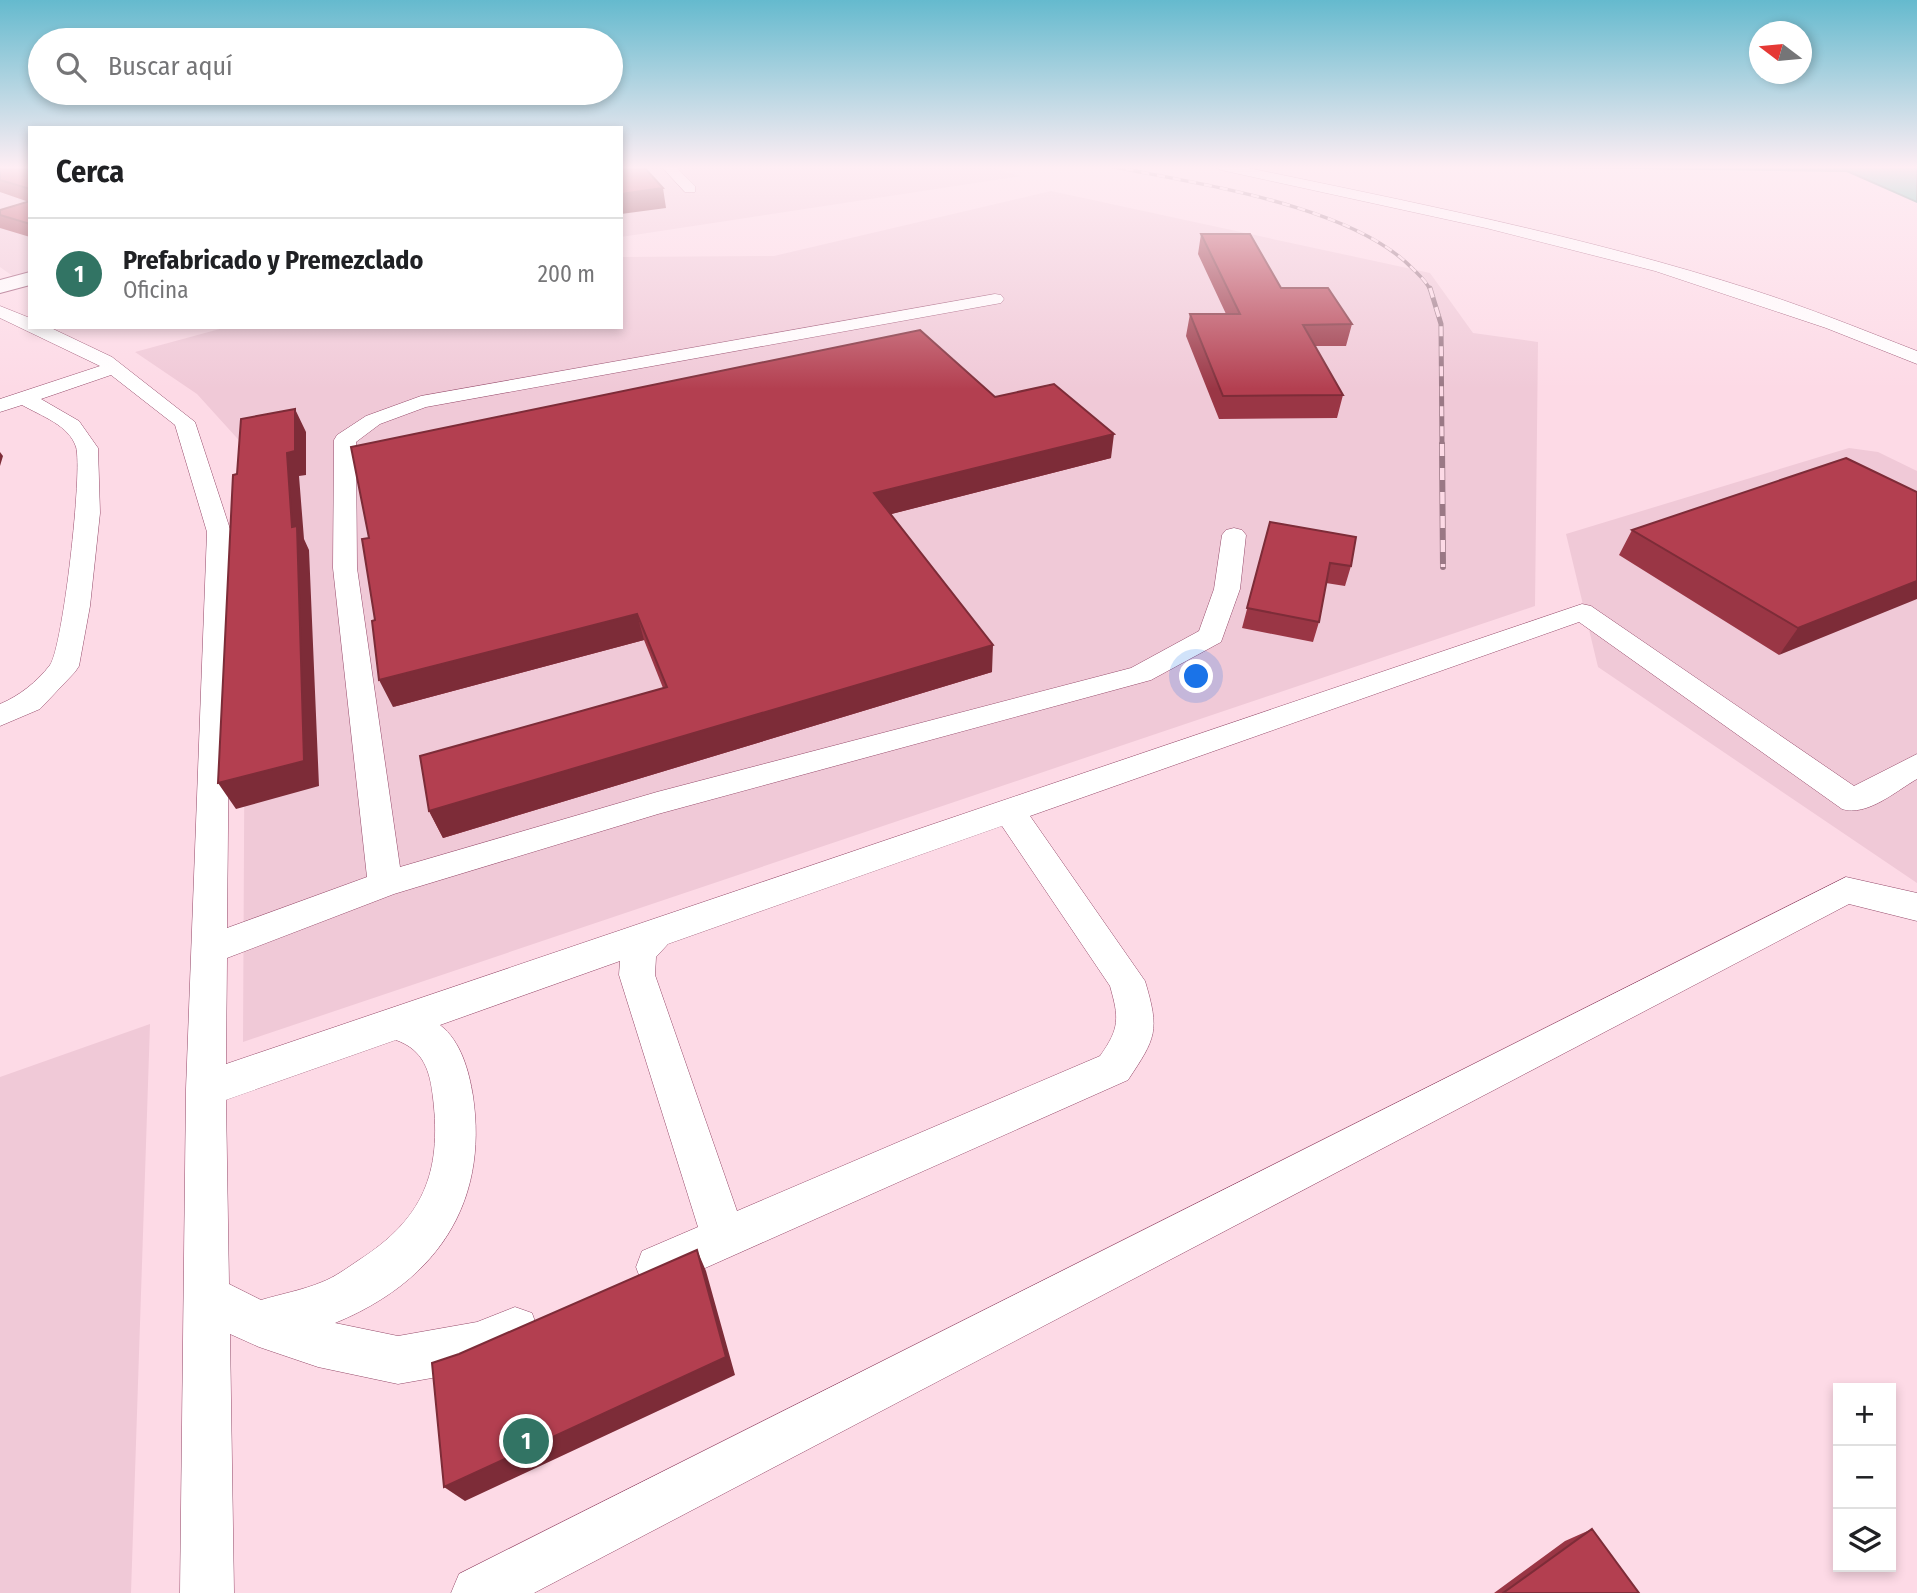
<!DOCTYPE html>
<html lang="es">
<head>
<meta charset="utf-8">
<style>
	body { margin:0; font-family:"Fira Sans Condensed",sans-serif; background:#f6f6f6; color:#202124 }
	.controls { position:absolute; right:21px; bottom:21px; display:grid; overflow:hidden; border-radius:0px; box-shadow:0 4px 10px #0003 }
	.controls button { width:63px; height:63px; display:grid; place-items:center; padding:0; border:0; border-bottom:2px solid #e0e0e0; background:#fff; color:#202124; font:35px sans-serif }
	.compass { position:absolute; left:1749px; top:21px; width:63px; height:63px; border-radius:50%; background:#fff; box-shadow:0 4px 10px #0003; rotate:286deg }
	.you { position:absolute; left:1197px; top:677px; width:24px; height:24px; margin:-18px; border:5px solid #fff; border-radius:50%; background:#1a73e8; box-shadow:0 0 0 10px #1a73e833 }
	.badge { display:grid; place-items:center; width:46px; height:46px; border-radius:50%; background:#327464; color:#fff; font-size:23px; font-weight:700 }
	.pin { position:absolute; translate:-50% -50%; border:4px solid #fff; box-shadow:0 2px 7px #0006 }
	.list { margin:0; padding:0; list-style:none }
	h2 { display:flex; justify-content:space-between; align-items:center; height:91px; margin:0; padding:0 28px; font-size:30px }
	h2 small { font-size:23px; font-weight:400; color:#757577 }
	.list li { display:grid; grid-template-columns:46px 1fr auto; gap:21px; align-items:center; box-sizing:border-box; height:112px; padding:0 28px; border-top:2px solid #e0e0e0 }
	.list b { display:block; font-size:26px; white-space:nowrap }
	.list p { margin:0; font-size:23px; white-space:nowrap; color:#757577 }
	.list em { font-size:23px; font-style:normal; color:#757577 }
	.icon { flex:none; width:38px; height:38px; fill:none; stroke:currentColor; stroke-width:2; stroke-linecap:round; stroke-linejoin:round }
	.map { position:relative; flex:none; width:1917px; height:1593px; overflow:hidden }
	.search { position:absolute; background:#fff; box-shadow:0 4px 10px #0003; left:28px; top:28px; width:595px; height:77px; display:flex; align-items:center; gap:18px; box-sizing:border-box; padding:0 24px; border-radius:38px; color:#757577; font-size:26px }
	.panel { position:absolute; background:#fff; box-shadow:0 4px 10px #0003; left:28px; top:126px; width:595px; height:203px; border-radius:0px }
	.map>svg:first-child { display:block }
</style>
</head>
<body>
<div class="map">
<svg width="1917" height="1593" viewBox="0 0 1917 1593">
	<rect width="100%" height="100%" fill="#fddae6"/>
	<path fill="#f0c9d7" d="M0 166H30V273L14 277 0 267Z
		M621 166H985L1021 176 621 237Z
		M1051 191 1430 273 1473 333 1538 342 1535 606 243 1042 246 448 197 394 135 352 227 327H621V257L774 256Z
		M1849 448 1878 452 1917 471V883L1598 667 1566 534Z
		M150 1024 131 1593H0V1077Z"/>
	<path fill="#42c3a7" stroke="#3e8e7f" stroke-width="2" d="M1497 166H1917V202L1847 171Z"/>
	<g fill="none" stroke-linecap="round" stroke-linejoin="round">
		<defs>
			<path id="minor" d="M661 166H675L695 186V192H685Z
				M1214 166H1239C1411 202 1585 236 1753 290 1809 308 1863 330 1917 351V364L1826 328 1655 271 1486 228 1221 170Z
				M995 294 1001 295 1004 299 1001 303 426 407 380 424 356 442 357 568 400 867 657 792 1131 668 1199 631 1214 589 1222 535 1226 530 1234 528 1242 530 1246 535 1240 589 1221 642 1151 680 658 814 394 894 227 958 226 1064 1582 604 1591 606 1854 786 1917 754V779C1896 791 1867 817 1842 809L1579 622 1030 816 1145 981C1160 1031 1156 1038 1128 1080L658 1289 642 1283 636 1267 642 1251 698 1227 619 975 620 961 440 1025C461 1041 469 1071 473 1096 489 1205 435 1282 335 1323L398 1336 477 1322 515 1307 532 1313 538 1330 532 1347 477 1370 398 1384 318 1367 259 1347 230 1334 234 1593H180L186 1089 207 532 175 425 111 375 41 399 79 421 98 448 100 513 90 606 79 666 75 672 40 709 0 726V704C19 696 37 682 50 665 63 647 83 470 76 447 69 425 41 416 22 405L0 412V399L100 366 0 318V306L30 318V327H49L112 357 195 422 231 532 227 928 367 877 333 568 334 440 337 435 366 416 421 396ZM1002 826 1110 986C1119 1018 1120 1028 1100 1056L737 1211 655 975 656 957 668 944ZM396 1040C424 1050 430 1071 433 1098 442 1173 423 1219 359 1260 347 1268 335 1277 322 1282 303 1290 281 1294 261 1300L229 1284 226 1100Z
				M1846 877 1917 893V921L1849 904 534 1593H451L459 1574Z"/>
			<path id="major" d="M30 272V285L0 293V280Z"/>
		</defs>
		<use href="#minor" stroke="#954a6a" stroke-width="1"/>
		<use href="#major" stroke="#954a6a" stroke-width="2"/>
		<use href="#minor" fill="#fff" fill-rule="evenodd"/>
		<use href="#major" fill="#fff" fill-rule="evenodd"/>
		<defs>
			<path id="rail-far2" d="M1110 166C1197 184 1353 205 1414 270 1420 276 1427 282 1430 290"/>
			<path id="rail-far1" d="M1430 288 1441 324 1442 446"/>
			<path id="rail" d="M1442 444 1443 567"/>
		</defs>
		<use href="#rail-far2" stroke="#9a7885" stroke-width="3.5"/>
		<use href="#rail-far1" stroke="#9a7885" stroke-width="5"/>
		<use href="#rail" stroke="#9a7885" stroke-width="6"/>
		<use href="#rail-far2" stroke="#fddae6" stroke-width="2.5" stroke-dasharray="8" stroke-linecap="butt"/>
		<use href="#rail-far1" stroke="#fddae6" stroke-width="3.5" stroke-dasharray="10" stroke-linecap="butt"/>
		<use href="#rail" stroke="#fddae6" stroke-width="4.5" stroke-dasharray="12" stroke-linecap="butt"/>
	</g>
	<path fill="#9a3645" d="M0 166H30V237L0 228V210L29 202 0 192Z
		M1201 234 1281 288 1352 324 1346 346H1315L1343 395 1337 418 1219 419 1186 336 1190 314H1226L1198 254Z
		M995 397 1111 458 891 514 992 672 443 838 429 811 663 688 644 640 393 707Z
		M1917 492 1779 655 1619 555 1632 530Z
		M1270 522 1351 566 1345 586 1326 583 1319 622 1313 642 1242 628Z
		M1592 1529 1639 1593H1494L1565 1541Z"/>
	<path fill="#7d2c38" d="M663 188 666 208 621 214V194Z
		M295 409 306 432V475L299 476 304 539 309 550 319 786 236 809 218 783 292 527 287 453Z
		M1114 434 1111 458 876 518 874 493Z
		M0 452 3 456 0 466Z
		M1917 581V599L1779 655 1798 628Z
		M637 614 644 640 393 707 379 680Z
		M993 645 992 672 443 838 429 811Z
		M697 1250 706 1271 735 1375 465 1501 444 1487Z"/>
	<path fill="#b33f50" stroke="#7d2c38" stroke-width="2" d="M0 166H30V189L0 180Z
		M621 166H643L663 188 621 194Z
		M30 201V224L0 215V210Z
		M1201 234H1250L1281 288H1328L1352 324 1303 325 1343 395 1223 396 1190 314H1240Z
		M920 330 995 397 1054 384 1114 434 874 493 993 645 429 811 420 756 667 687 637 614 379 680 372 621 375 620 362 539 369 538 351 447Z
		M295 409V451L287 453 292 527 297 526 304 761 218 783 233 475 237 474 241 419Z
		M1846 458 1917 492V581L1798 628 1632 530Z
		M1270 522 1356 537 1351 566 1330 563 1319 622 1247 608Z
		M697 1250 726 1357 444 1487 432 1363 459 1354Z
		M1592 1529 1639 1593H1503Z"/>
	<linearGradient id="sky" x2="0" y2="1"><stop stop-color="#65bace"/><stop offset="0.43" stop-color="#feeef4"/><stop offset="1" stop-color="#feeef4" stop-opacity="0"/></linearGradient>
	<rect width="1917" height="389" fill="url(#sky)"/>
</svg>
<div class="controls">
<button>+</button>
<button>−</button>
<button><svg class="icon" aria-label="layers" viewBox="0 0 24 24"><path d="M12 4l9 5-9 5-9-5zM3 14l9 5 9-5"/></svg></button>
</div>
<svg class="compass" viewBox="-18 -18 36 36"><path d="M0-13l5 13h-10z" fill="#e53935"/><path d="M0 13l5-13h-10z" fill="#757577"/></svg>
<div class="you"></div>
<div class="pin badge" style="left:526px;top:1441px">1</div>
<div class="search"><svg class="icon" aria-label="search" viewBox="0 0 24 24"><circle cx="10" cy="10" r="6"/><path d="M15 15l6 6"/></svg>Buscar aquí</div>
<section class="panel">
<h2>Cerca<small></small></h2>
<ul class="list">
<li><span class="badge">1</span><div><b>Prefabricado y Premezclado</b><p>Oficina</p></div><em>200 m</em></li>
</ul>
</section>
</div>
</body>
</html>
